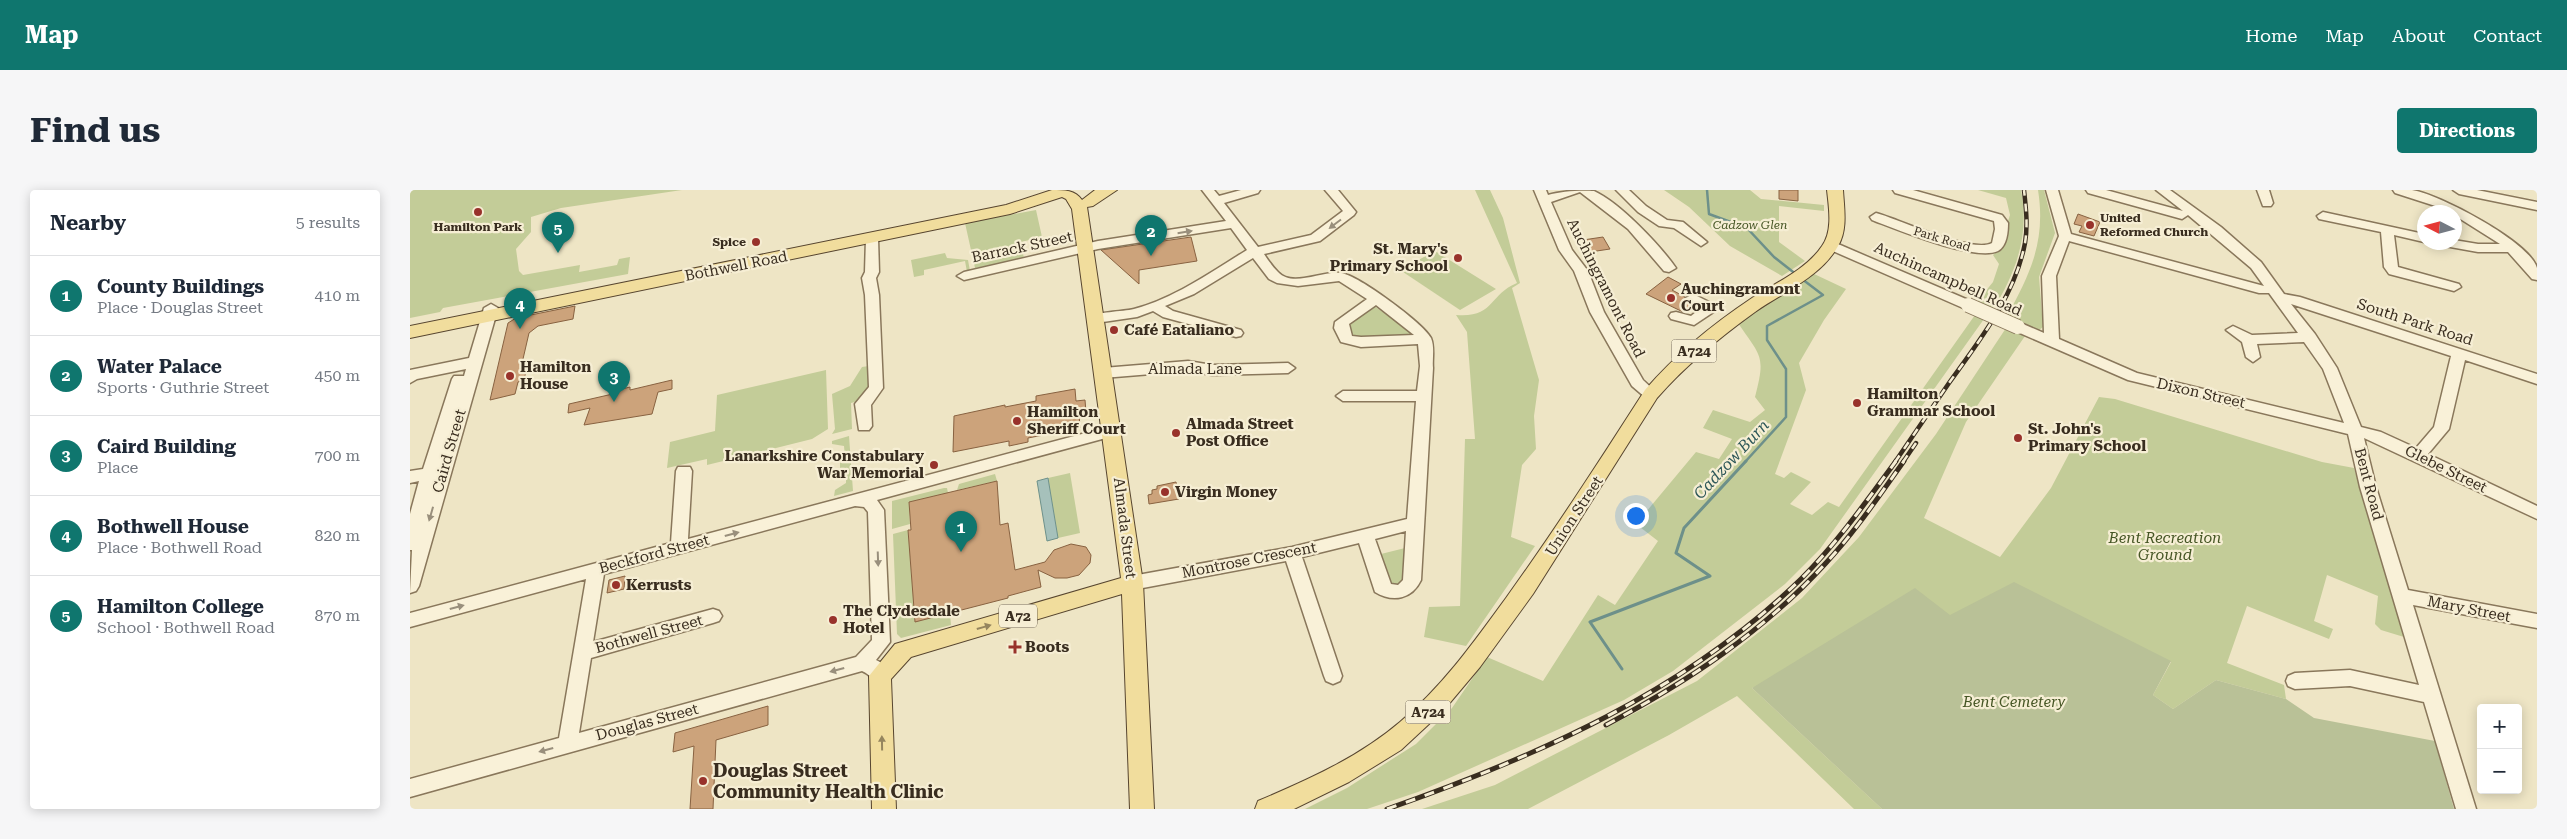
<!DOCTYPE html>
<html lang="en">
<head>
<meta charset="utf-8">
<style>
	body { margin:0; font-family:"Roboto Serif",serif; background:#f6f6f7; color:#1f2937 }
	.controls { position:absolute; right:15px; bottom:15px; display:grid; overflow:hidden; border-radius:5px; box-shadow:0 2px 12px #0003 }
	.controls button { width:45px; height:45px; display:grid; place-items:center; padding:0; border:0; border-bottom:1px solid #e0e1e3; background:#fff; color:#1f2937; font:25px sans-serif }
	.compass { position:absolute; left:2007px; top:15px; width:45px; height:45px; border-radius:50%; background:#fff; box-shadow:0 2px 12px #0003; rotate:276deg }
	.you { position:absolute; left:1225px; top:325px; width:18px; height:18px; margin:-12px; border:4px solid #fff; border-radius:50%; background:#1a73e8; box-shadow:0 0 0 8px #1a73e833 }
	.badge { display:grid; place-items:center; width:32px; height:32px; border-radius:50%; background:#0f766e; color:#fff; font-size:16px; font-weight:700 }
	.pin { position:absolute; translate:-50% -41px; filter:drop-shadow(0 1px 2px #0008) }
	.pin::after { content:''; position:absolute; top:26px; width:18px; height:15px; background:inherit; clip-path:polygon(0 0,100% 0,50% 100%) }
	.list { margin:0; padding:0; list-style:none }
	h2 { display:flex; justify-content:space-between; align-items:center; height:65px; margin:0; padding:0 20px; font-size:21px }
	h2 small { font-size:16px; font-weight:400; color:#747a83 }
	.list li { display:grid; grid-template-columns:32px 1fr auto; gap:15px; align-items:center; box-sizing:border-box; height:80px; padding:0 20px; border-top:1px solid #e0e1e3 }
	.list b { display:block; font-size:19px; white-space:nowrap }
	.list p { margin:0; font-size:16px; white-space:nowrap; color:#747a83 }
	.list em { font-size:16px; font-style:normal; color:#747a83 }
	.map { position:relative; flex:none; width:2127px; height:619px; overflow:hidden; border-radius:5px }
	header { display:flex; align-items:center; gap:30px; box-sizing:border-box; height:70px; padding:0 25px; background:#0f766e; color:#fff }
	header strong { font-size:24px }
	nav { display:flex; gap:28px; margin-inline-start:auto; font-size:18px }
	.intro { display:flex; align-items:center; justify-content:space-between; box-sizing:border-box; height:120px; padding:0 30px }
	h1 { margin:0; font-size:35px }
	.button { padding:12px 22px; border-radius:5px; background:#0f766e; color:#fff; font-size:18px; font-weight:700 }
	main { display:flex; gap:30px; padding:0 30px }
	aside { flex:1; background:#fff; border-radius:5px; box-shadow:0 2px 12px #0003 }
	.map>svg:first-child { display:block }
</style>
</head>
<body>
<header>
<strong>Map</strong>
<nav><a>Home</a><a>Map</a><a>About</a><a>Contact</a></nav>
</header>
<div class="intro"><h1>Find us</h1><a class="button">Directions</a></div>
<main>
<aside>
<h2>Nearby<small>5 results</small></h2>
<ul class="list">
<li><span class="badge">1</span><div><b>County Buildings</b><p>Place · Douglas Street</p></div><em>410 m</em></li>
<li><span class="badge">2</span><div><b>Water Palace</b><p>Sports · Guthrie Street</p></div><em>450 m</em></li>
<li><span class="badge">3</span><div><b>Caird Building</b><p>Place</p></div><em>700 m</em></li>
<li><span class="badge">4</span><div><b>Bothwell House</b><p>Place · Bothwell Road</p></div><em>820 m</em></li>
<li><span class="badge">5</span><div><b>Hamilton College</b><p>School · Bothwell Road</p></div><em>870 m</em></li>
</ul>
</aside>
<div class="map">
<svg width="2127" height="619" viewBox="0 0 2127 619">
	<rect width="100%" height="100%" fill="#eee5c5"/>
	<path fill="#c3cc98" d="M0 0H272L151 18 121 27V42L106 59 109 81 113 85 170 75 169 82 207 75 209 69 220 67 218 84 33 118 30 122 0 128Z
		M1065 0H1080L1093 28 1110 93 1102 98 1129 190 1124 226 1126 259 1112 275 1101 347 1125 356 1056 456 1014 447 1019 417 1050 416 1055 249H1065L1057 142 1046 125C1085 128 1078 105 1107 93Z
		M1254 0H1340L1351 9 1414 15V21L1369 16V52L1395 71 1372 86 1320 56 1279 17Z
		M1568 0H1611C1620 45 1606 82 1583 120L1566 113 1583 92 1589 74 1583 65 1589 59 1600 25 1596 8Z
		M1628 0H1634L1645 43 1629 87 1633 137 1629 140 1597 126C1621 83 1636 50 1628 0Z
		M626 20 632 47 611 52 614 69 565 78 555 33Z
		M1025 61 1086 99 1050 120 990 80Z
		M535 63 537 68 558 70 560 81 557 82 555 71 514 80V85L504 87 501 70Z
		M1402 83 1436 99 1414 130 1389 173 1396 200 1365 284 1374 288 1381 282 1401 292 1380 314 1402 325 1418 312 1429 317 1565 125 1574 129 1410 359 1375 394 1263 481 1214 510 1008 602 957 619H895L937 598 1006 554 1042 518 1077 467 1133 491 1188 405 1205 415 1248 351 1226 334 1286 262 1309 269 1322 249 1293 238 1303 220 1340 232 1355 220 1345 207C1356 165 1351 167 1328 133Z
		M964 116 1003 143 1002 144 942 147 936 133Z
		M1596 138 1615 146 1556 232 1514 328 1590 367 1641 298 1689 207 1705 209 1912 272 1944 278 1994 447 1971 440 1965 434 1968 406 1917 385 1904 431 1923 439 1919 449 1837 416 1817 473 1874 495 1876 509 1806 490 1763 519 1743 505 1761 472 1540 425 1342 498 1472 619H1444L1327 506 1259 545 1118 619H1012L1085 595 1287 491 1392 408 1449 347 1526 244Z
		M459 176 462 199 452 210 441 213 442 239 422 244 425 239 422 204 440 196 452 177Z
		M416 180 418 239 402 249 297 275V269L257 278 260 252 305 241 307 205Z
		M439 246 443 301 424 306 425 300 436 293V281L430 280V271L435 267 434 256 422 254V251Z
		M660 283 670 343 648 348 638 288Z
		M585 284 587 291 547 300 549 294Z
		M534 298H537L538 303 499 312 500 334 482 339V311Z
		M498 340 505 432 540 423 541 435 491 448 487 444 483 344Z
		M999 357 997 387 989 395H980L967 365Z"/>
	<path fill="#b9c197" d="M1604 392 1761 471 1743 505 1763 519 1806 490 1876 509 1904 528 2025 551 2044 619H1472L1342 498 1505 398 1540 425Z"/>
	<path fill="#a6c1bb" stroke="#6d908a" d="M638 288 648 348 637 351 627 291Z"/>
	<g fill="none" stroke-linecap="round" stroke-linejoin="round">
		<path stroke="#6d908a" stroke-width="2.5" d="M1297 0 1299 24 1337 38 1364 67 1387 85
			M1335 272 1376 227V179L1357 150V136L1413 105 1392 89"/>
		<path stroke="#6d908a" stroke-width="3" d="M1212 479 1180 432 1300 386 1266 363 1274 338 1336 271"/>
	</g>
	<path fill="#cca37b" stroke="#886241" d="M1369 0H1388V11L1369 9Z
		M1668 24 1690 32 1684 46 1669 42 1672 36 1664 34Z
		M781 47 787 71 729 80V94L691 60Z
		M1193 47 1200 59 1180 62 1173 50Z
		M1258 87 1271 94 1262 100 1275 107V110L1283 115 1273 122 1236 104Z
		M165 116 163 129 128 136 119 143 110 182 116 181 114 190 108 192 105 204 80 210 98 133 106 128Z
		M262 190V199L248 202 242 224 174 235 180 218 158 223 159 214 207 203 208 200 220 197V200Z
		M665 199 666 211 675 210 676 222 669 223 670 238 618 248V252L599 256V251L543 262 544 226 595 215V217L626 211V206Z
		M587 291 590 335 598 333 605 380 635 372 644 360 661 354 676 357 681 365 680 373 669 385 657 388H645L628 380 631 397 598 406V408L505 432 498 340H501L499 312Z
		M766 292 769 309 739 314 738 305 742 304V300L747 299V296Z
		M215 386 214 399 197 403 199 390Z
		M358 516V535L306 550 303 619H280L284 556 263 562 265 543Z"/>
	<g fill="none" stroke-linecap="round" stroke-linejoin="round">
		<defs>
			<path id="minor" d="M792 0H804L809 6 831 0H850L848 3 814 13 848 57 901 45 933 21 915 0H928L946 22 944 25 910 51 854 64C858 70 862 76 868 82 883 98 912 80 931 83 948 85 1013 133 1021 148 1025 158 1022 169 1023 178L1011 390C1002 409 983 413 965 402L949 353 892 367 932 486 930 491 923 494 916 491 914 486 876 371 722 400 716 398 713 393 716 388 722 386 882 357 997 329 1006 211H933L926 206 933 201H1007L1010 176 1008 154 951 157 931 152 924 138 925 132 957 109 929 91 888 96 867 93 859 89 843 68 784 104 755 116 763 121 831 140 833 143 831 146 826 147 753 127 743 121 727 127 686 133 679 129C685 121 713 122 724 119 765 108 801 82 837 60L821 38 688 59 554 90 547 86 554 82 688 51 816 31ZM966 115 1004 145 951 147 942 146 939 134ZM996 341 993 390 988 395 981 394 965 349Z
				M1124 0H1136L1138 5C1150 1 1172 0 1184 1 1210 13 1249 54 1266 78L1259 82 1254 81 1218 39 1170 2 1141 12 1162 60 1178 81 1194 122 1233 190 1248 204 1246 208H1236L1222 196 1180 122 1164 81 1149 60Z
				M1206 0H1219L1236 16 1257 30 1273 32 1297 52 1291 56 1264 38 1249 36 1228 22Z
				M1483 0H1503L1592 25 1598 33C1598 42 1597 56 1588 61 1565 72 1486 39 1462 30L1460 27 1466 23C1489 29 1562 64 1582 53L1585 39 1584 31 1485 3Z
				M1636 0H1648L1661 44 1854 96 1841 78 1778 25 1772 29 1678 3 1676 0H1696L1773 21 1746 0H1760L1811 37 1851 72 1874 104 1890 107 2127 184V194L2055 170 2039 239 2018 264 2127 316V329L1954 248 1966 297 1998 400 2127 424V438L2003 415 2066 619H2046L2014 512 1940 496 1885 499 1878 496 1876 491 1878 486 1885 483 1940 480 2009 495 1950 297 1938 244 1718 190 1603 140 1601 137 1603 134H1613L1634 143 1632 86 1649 46ZM1659 51 1849 103H1859L1888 143 1842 145 1823 136 1816 140 1832 152 1836 167 1843 172 1850 167 1847 154 1894 152 1913 179 1934 233 1727 183 1649 149 1646 86ZM1881 114 2041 166 2024 237 2006 258 1971 242 1951 237 1927 178 1905 144Z
				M1847 0H1859L1863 13 1861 16H1853Z
				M1983 0C1989 0 1996 0 2002 0 2029 4 2120 52 2127 78 2127 82 2127 87 2127 90L2122 89 2098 62H2068L2029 55 2028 52H2044V50L2068 54H2090L2044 25V22L1985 3Z
				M2043 0H2067L2127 12V20L2049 4Z
				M1913 22 2014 44V52L1984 45 1988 77 2049 94 2051 97 2044 101 1979 84 1974 77 1971 42 1909 29 1907 26Z
				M462 44 468 48 469 82 466 88 469 105 473 198 461 215 462 236 459 240H449L445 214 459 197 455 105 452 88 455 82 456 48Z
				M1421 51 1563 112 1565 115 1563 118H1553L1416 58 1415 55 1416 52Z
				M1283 104 1305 115 1307 118 1305 121 1284 135 1261 129 1259 126 1261 123 1266 122 1281 126 1291 118 1276 108Z
				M81 114 88 118 9 396 6 401 0 403 2 360H0V324L9 291 0 293V281L13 279 42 189 44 186H54L56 179 7 189 0 193V180L59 168 74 118Z
				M778 171 802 175 878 173 885 178 878 183 802 185 778 181 693 188 686 183 693 178Z
				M702 236 707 237 710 241 707 245 467 310 474 320 480 452 466 470 470 472 479 486 477 491C463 496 463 485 452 481L0 607V589L149 548 176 389 0 437V423L261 353 266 281 268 277H280L282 281 278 349ZM445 316 454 317 458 322 462 450 446 467 169 543 181 468 303 433 309 431 312 426 309 421 303 419 183 452 194 384Z"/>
			<path id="major" d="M642 0C655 0 665 0 672 10L685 0H707L683 16 677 17 733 393 744 619H720L712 404 501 467 481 489 486 619H462L459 486 485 454 711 388 662 19 656 9 652 7 600 24 0 148V136L596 15Z
				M1417 0H1433C1434 18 1438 40 1428 56 1411 87 1373 102 1345 122 1309 148 1276 175 1247 208L1123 404 1070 477 1033 521 991 560 939 592 884 619H845L848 611C898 590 949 567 990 532 1032 497 1064 452 1096 408 1145 340 1190 270 1235 200 1266 164 1303 134 1342 108 1365 93 1396 80 1412 56 1423 41 1419 18 1417 0Z"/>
		</defs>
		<use href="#minor" stroke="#89775b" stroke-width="3"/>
		<use href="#major" stroke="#57452f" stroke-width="2"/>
		<use href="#minor" fill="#f9f1d8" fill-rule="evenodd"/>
		<use href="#major" fill="#f1dd9d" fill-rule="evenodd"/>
		<defs>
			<path id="rail-far1" d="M1485 272C1503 246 1521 219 1539 193 1569 151 1605 106 1615 53 1618 35 1616 18 1614 0
				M1493 272 1506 253"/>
			<path id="rail" d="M1196 535C1277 492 1353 442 1415 374 1445 342 1469 306 1494 271
				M977 619C1126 567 1276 501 1391 389 1427 353 1456 312 1486 271"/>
		</defs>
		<use href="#rail-far1" stroke="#392d1f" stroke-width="4.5"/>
		<use href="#rail" stroke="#392d1f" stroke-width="5"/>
		<use href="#rail-far1" stroke="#f6eed4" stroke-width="2.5" stroke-dasharray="8" stroke-linecap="butt"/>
		<use href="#rail" stroke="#f6eed4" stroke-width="3" stroke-dasharray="10" stroke-linecap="butt"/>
		<defs>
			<path id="minor-bridge" d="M1558 115 1608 137"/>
		</defs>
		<use href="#minor-bridge" stroke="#89775b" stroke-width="16" stroke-linecap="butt"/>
		<use href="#minor-bridge" stroke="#f9f1d8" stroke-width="14"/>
	</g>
	<defs><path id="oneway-solid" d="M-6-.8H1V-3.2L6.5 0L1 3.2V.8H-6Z" transform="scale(1.25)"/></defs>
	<g fill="#998f7c">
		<use href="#oneway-solid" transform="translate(925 34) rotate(143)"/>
		<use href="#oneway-solid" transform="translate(775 42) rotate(-9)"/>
		<use href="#oneway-solid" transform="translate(21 324) rotate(106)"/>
		<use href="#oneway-solid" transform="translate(322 344) rotate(-15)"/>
		<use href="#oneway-solid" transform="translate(468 369) rotate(88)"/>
		<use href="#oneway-solid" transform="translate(47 417) rotate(-15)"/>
		<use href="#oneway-solid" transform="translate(427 480) rotate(165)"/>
		<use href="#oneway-solid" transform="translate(136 560) rotate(165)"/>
	</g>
	<g fill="#95855e">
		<use href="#oneway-solid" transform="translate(574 437) rotate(-16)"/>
		<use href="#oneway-solid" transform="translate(472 553) rotate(-91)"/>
	</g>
	<g fill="#98322b" stroke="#f6eed4" stroke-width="2">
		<circle cx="68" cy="22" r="5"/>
		<circle cx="1680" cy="35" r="5"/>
		<circle cx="346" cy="52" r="5"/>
		<circle cx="1048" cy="68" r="5"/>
		<circle cx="1261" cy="108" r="5"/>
		<circle cx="704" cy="140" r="5"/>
		<circle cx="100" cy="186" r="5"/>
		<circle cx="1447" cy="213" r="5"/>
		<circle cx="607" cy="231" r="5"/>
		<circle cx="766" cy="243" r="5"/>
		<circle cx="1608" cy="248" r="5"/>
		<circle cx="524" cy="275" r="5"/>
		<circle cx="755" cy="302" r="5"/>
		<circle cx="206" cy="395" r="5"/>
		<circle cx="423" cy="430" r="5"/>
		<path d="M602.5 449.5h5v5h5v5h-5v5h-5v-5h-5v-5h5z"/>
		<circle cx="293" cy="591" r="5"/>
	</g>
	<g text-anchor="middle" stroke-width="4.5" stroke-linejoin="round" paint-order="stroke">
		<g font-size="12" font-weight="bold" fill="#392d1f" stroke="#f6eed4" text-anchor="start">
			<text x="1690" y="32">United<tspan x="1690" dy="14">Reformed Church</tspan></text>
			<text x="68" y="41" text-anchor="middle">Hamilton Park</text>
			<text x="336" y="56" text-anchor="end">Spice</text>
		</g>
		<g font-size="12" font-style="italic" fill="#465625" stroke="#f6eed4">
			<text x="1340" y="39">Cadzow Glen</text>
		</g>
		<g font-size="12" fill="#392d1f" stroke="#f6eed4">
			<text transform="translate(1532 49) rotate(17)" y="4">Park Road</text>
		</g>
		<g fill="#f6eed4" stroke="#726755" stroke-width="1">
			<rect x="1261.5" y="149.5" width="45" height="23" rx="4"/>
			<rect x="589" y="414.5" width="38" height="23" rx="4"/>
			<rect x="995.5" y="510.5" width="45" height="23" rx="4"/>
		</g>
		<g font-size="14" font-weight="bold" fill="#392d1f">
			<text x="1284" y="166">A724</text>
			<text x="608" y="431">A72</text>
			<text x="1018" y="527">A724</text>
		</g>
		<g font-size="15" fill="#392d1f" stroke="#f6eed4">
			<text transform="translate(612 57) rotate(-12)" y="5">Barrack Street</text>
			<text transform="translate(326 76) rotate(-11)" y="5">Bothwell Road</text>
			<text transform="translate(1538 89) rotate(24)" y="5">Auchincampbell Road</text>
			<text transform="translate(1196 98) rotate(63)" y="5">Auchingramont Road</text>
			<text transform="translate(2005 132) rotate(18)" y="5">South Park Road</text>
			<text x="785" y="184">Almada Lane</text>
			<text transform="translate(1791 203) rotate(13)" y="5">Dixon Street</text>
			<text transform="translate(39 261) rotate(-74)" y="5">Caird Street</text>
			<text transform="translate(2036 279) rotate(26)" y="5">Glebe Street</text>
			<text transform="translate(1959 294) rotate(75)" y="5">Bent Road</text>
			<text transform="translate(1164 326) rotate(-57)" y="5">Union Street</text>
			<text transform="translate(715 338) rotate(83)" y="5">Almada Street</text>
			<text transform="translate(244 364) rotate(-15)" y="5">Beckford Street</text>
			<text transform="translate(839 370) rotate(-11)" y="5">Montrose Crescent</text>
			<text transform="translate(2059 419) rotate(11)" y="5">Mary Street</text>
			<text transform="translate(239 444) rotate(-15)" y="5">Bothwell Street</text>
			<text transform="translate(237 532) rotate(-15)" y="5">Douglas Street</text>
		</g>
		<g font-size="15" font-weight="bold" fill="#392d1f" stroke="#f6eed4" text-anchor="start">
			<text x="1038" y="64" text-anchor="end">St. Mary's<tspan x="1038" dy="17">Primary School</tspan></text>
			<text x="1271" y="104">Auchingramont<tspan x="1271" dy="17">Court</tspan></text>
			<text x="714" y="145">Café Eataliano</text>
			<text x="110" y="182">Hamilton<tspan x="110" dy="17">House</tspan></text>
			<text x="1457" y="209">Hamilton<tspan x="1457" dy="17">Grammar School</tspan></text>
			<text x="617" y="227">Hamilton<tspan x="617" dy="17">Sheriff Court</tspan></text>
			<text x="776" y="239">Almada Street<tspan x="776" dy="17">Post Office</tspan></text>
			<text x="1618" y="244">St. John's<tspan x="1618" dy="17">Primary School</tspan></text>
			<text x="514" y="271" text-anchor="end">Lanarkshire Constabulary<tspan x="514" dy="17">War Memorial</tspan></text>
			<text x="765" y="307">Virgin Money</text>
			<text x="216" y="400">Kerrusts</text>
			<text x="433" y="426">The Clydesdale<tspan x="433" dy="17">Hotel</tspan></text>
			<text x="615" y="462">Boots</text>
		</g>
		<g font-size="15" font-style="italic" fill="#465625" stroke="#f6eed4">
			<text x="1755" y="353">Bent Recreation<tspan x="1755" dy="17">Ground</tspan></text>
			<text x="1604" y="517">Bent Cemetery</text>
		</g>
		<g font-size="16" font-style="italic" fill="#2e5859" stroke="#f6eed4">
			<text transform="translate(1321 269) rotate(-47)" y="6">Cadzow Burn</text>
		</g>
		<g font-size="18" font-weight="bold" fill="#392d1f" stroke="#f6eed4" text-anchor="start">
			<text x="303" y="587">Douglas Street<tspan x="303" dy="21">Community Health Clinic</tspan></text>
		</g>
	</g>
</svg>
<div class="controls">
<button>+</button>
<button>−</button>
</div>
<svg class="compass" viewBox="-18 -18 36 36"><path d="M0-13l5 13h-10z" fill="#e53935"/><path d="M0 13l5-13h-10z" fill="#747a83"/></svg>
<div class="you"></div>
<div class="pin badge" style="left:551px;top:362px">1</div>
<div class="pin badge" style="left:741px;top:66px">2</div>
<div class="pin badge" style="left:204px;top:212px">3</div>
<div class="pin badge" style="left:110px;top:139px">4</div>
<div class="pin badge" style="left:148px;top:63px">5</div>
</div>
</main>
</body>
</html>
